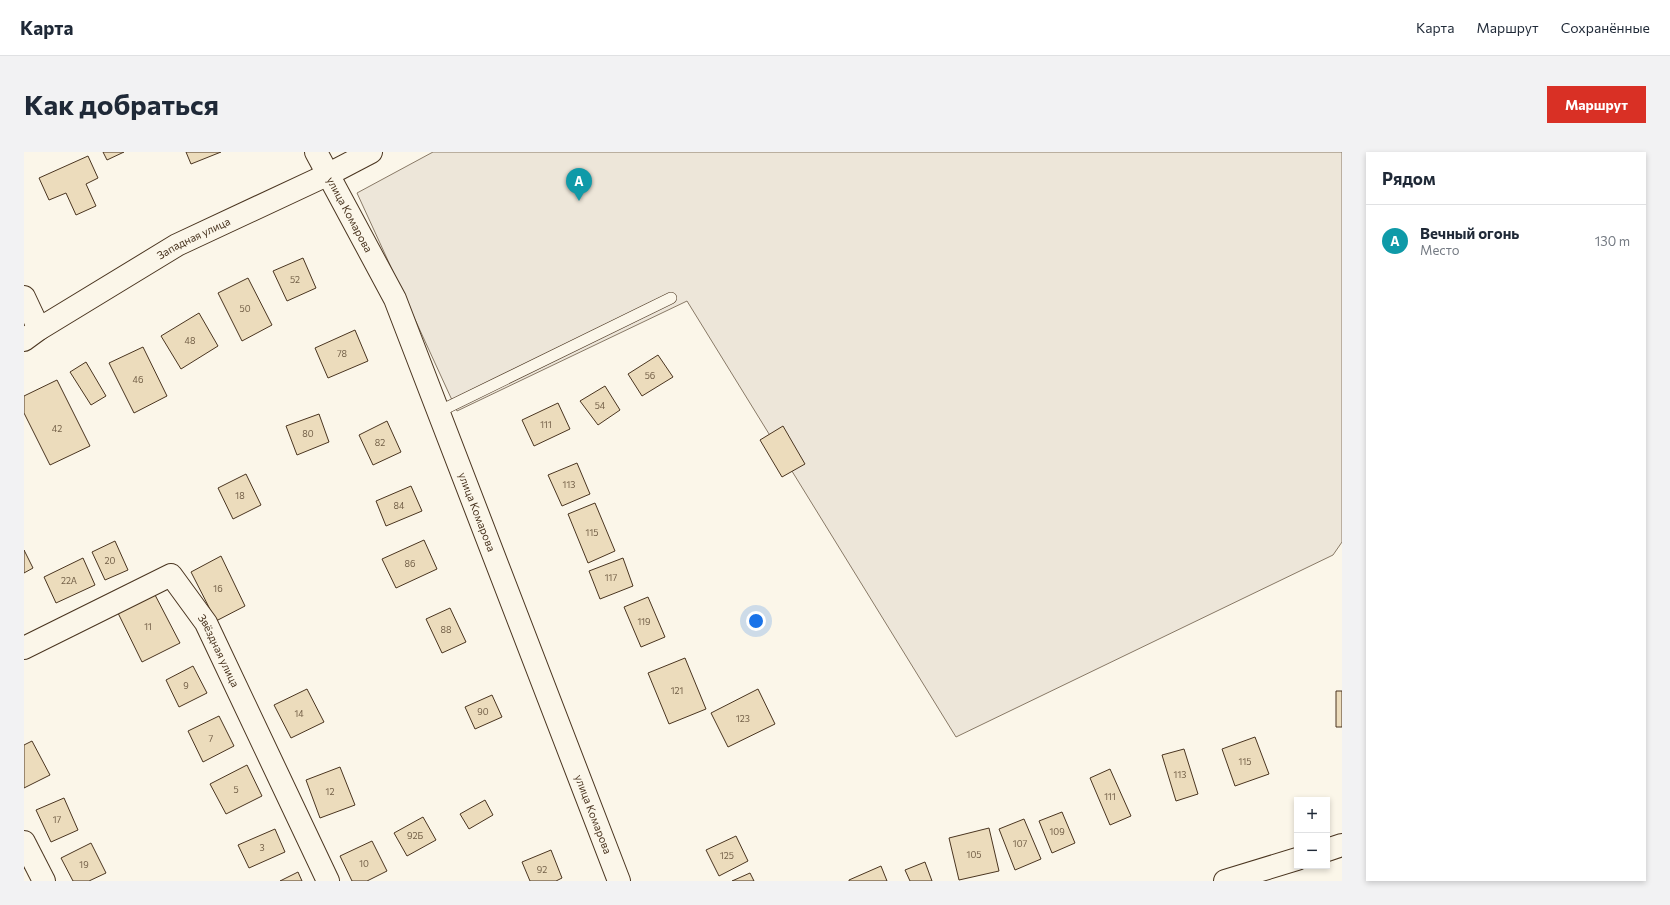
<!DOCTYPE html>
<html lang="ru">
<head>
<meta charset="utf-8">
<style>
	body { margin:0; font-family:Commissioner,sans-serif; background:#f2f2f3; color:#1f2937 }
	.controls { position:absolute; right:12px; bottom:12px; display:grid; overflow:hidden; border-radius:0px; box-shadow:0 2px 6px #0003 }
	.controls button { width:36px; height:36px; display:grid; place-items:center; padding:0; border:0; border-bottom:1px solid #e0e1e3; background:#fff; color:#1f2937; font:20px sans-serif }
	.you { position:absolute; left:732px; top:469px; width:14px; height:14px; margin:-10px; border:3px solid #fff; border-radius:50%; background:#1a73e8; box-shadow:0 0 0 6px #1a73e833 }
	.badge { display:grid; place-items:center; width:26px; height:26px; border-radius:50%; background:#d93025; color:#fff; font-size:13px; font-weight:700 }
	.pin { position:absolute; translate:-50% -33px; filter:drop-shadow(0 1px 2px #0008) }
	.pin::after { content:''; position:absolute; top:21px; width:14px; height:12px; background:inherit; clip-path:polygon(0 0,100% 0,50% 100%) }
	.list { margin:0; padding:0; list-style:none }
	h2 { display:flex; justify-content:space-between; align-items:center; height:52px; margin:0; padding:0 16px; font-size:17px }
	h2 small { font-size:13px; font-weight:400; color:#747a83 }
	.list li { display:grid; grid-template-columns:26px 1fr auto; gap:12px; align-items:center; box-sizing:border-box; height:72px; padding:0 16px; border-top:1px solid #e0e1e3 }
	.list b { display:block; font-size:15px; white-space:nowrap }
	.list p { margin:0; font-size:13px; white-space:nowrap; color:#747a83 }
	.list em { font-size:13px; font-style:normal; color:#747a83 }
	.map { position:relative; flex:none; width:1318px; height:729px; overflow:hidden; border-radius:0px }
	header { display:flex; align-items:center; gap:24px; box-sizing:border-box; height:56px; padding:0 20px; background:#fff; border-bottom:1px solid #e0e1e3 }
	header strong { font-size:19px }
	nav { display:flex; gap:22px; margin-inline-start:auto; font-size:14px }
	.intro { display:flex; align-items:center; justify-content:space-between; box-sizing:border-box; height:96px; padding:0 24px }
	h1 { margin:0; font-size:28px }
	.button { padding:10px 18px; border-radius:0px; background:#d93025; color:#fff; font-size:14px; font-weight:700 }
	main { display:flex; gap:24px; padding:0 24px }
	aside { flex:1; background:#fff; border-radius:0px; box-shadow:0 2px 6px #0003 }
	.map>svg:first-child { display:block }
</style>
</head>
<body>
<header>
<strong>Карта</strong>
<nav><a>Карта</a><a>Маршрут</a><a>Сохранённые</a></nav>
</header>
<div class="intro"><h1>Как добраться</h1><a class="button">Маршрут</a></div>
<main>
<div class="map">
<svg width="1318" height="729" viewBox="0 0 1318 729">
	<rect width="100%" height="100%" fill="#fbf6e9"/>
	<path fill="#ede6d9" stroke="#887966" d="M409 0H1318V390L1309 403 932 585 663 149 433 259 333 41Z"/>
	<path fill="#ecdcbc" stroke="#4a3520" d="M79 0H100L83 8Z
		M162 0H197L167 12Z
		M64 4 74 26 62 32 72 54 52 63 42 41 25 48 15 26Z
		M279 106 292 136 263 149 249 119Z
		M224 126 248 173 218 189 194 141Z
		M175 161 194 194 157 217 137 184Z
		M331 178 344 209 304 226 291 196Z
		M119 195 143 244 110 261 85 211Z
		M634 203 649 225 618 244 604 222Z
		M62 210 82 244 67 253 46 220Z
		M33 228 66 294 26 313 0 261V244Z
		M581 234 596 258 574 273 556 249Z
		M534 251 546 277 510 294 498 268Z
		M295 262 305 290 273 303 262 274Z
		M363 269 377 300 349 313 335 283Z
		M759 274 781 312 758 325 736 288Z
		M553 311 566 342 538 354 524 323Z
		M222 322 237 353 209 367 194 336Z
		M387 334 398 359 362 374 352 349Z
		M571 351 591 399 564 411 544 362Z
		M400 388 413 417 372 436 358 407Z
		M91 389 104 418 81 428 68 400Z
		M0 398 9 416 0 421Z
		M197 404 221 454 192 469 167 420Z
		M59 406 71 433 32 451 20 425Z
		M599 406 609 434 576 447 565 419Z
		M130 441 156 491 118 510 93 459Z
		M624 445 641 485 617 495 600 455Z
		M426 456 442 490 418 501 402 467Z
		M661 506 682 557 645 572 624 521Z
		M169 514 183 541 155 555 142 528Z
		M283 537 300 570 267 586 250 553Z
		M734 537 751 572 704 595 687 561Z
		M1312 539H1318V575H1312Z
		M468 543 478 565 451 577 441 555Z
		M195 564 210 594 179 610 164 579Z
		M1231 585 1245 622 1211 634 1198 597Z
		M8 589 26 623 0 636V593Z
		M1160 597 1174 642 1152 649 1138 603Z
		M223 613 238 644 202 662 186 632Z
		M316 615 331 653 296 666 282 628Z
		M1086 617 1107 664 1086 673 1066 626Z
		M40 646 54 678 27 690 12 658Z
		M461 648 469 663 445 677 436 662Z
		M1038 660 1051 691 1028 701 1015 669Z
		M399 665 412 688 383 704 370 681Z
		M1000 667 1017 707 991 718 975 677Z
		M965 676 975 719 935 728 925 686Z
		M251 677 261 700 225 716 214 693Z
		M712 684 724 709 695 724 682 698Z
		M348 689 363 719 343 729H328L316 704Z
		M67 691 82 721 65 729H49L37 706Z
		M527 698 538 726 532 729H506L498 710Z
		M901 710 908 729H886L881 718Z
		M857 714 863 729H825V728Z
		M274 720 278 729H256Z
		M726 721 730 729H708Z"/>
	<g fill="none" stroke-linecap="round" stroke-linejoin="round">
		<defs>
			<path id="lane" d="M414 260 647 146"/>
			<g id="street">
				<path d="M305 22 347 0"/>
				<path d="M0 145 15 177"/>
				<path id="s1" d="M0 496 147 423 182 471 304 729"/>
				<path d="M0 690 20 729"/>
				<path d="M1303 698 1318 693"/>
				<path d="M1201 729 1273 707"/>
			</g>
			<g id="secondary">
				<path id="s2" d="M292 0 371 147 595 729"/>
				<path id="s3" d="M0 188 15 177 153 93 305 22"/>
			</g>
		</defs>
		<use href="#lane" stroke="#4a3520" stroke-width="12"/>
		<use href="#street" stroke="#4a3520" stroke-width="24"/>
		<use href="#secondary" stroke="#4a3520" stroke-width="24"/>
		<use href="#lane" stroke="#fbf6e9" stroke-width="11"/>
		<use href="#street" stroke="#fbf6e9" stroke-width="22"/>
		<use href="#secondary" stroke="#fbf6e9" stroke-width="22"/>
	</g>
	<g text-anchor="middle" stroke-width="3" stroke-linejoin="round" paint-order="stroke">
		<g font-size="9" fill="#725f47">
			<text x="271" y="131">52</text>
			<text x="221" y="160">50</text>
			<text x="166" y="192">48</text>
			<text x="318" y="205">78</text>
			<text x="626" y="227">56</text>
			<text x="114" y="231">46</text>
			<text x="576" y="257">54</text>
			<text x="522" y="276">111</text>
			<text x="33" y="280">42</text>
			<text x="284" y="285">80</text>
			<text x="356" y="294">82</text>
			<text x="545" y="336">113</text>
			<text x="216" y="347">18</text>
			<text x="375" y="357">84</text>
			<text x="568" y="384">115</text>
			<text x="86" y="412">20</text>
			<text x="386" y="415">86</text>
			<text x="587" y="429">117</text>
			<text x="45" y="432">22А</text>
			<text x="194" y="440">16</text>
			<text x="620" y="473">119</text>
			<text x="124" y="478">11</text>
			<text x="422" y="481">88</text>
			<text x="162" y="537">9</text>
			<text x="653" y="542">121</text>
			<text x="459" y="563">90</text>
			<text x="275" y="565">14</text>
			<text x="719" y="570">123</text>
			<text x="187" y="590">7</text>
			<text x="1221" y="613">115</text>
			<text x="1156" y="626">113</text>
			<text x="212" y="641">5</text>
			<text x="306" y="643">12</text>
			<text x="1086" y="648">111</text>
			<text x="33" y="671">17</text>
			<text x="1033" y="683">109</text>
			<text x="391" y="687">92Б</text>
			<text x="996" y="695">107</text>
			<text x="238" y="699">3</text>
			<text x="950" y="706">105</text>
			<text x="703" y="707">125</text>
			<text x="340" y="715">10</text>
			<text x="60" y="716">19</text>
			<text x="518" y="721">92</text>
		</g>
		<g font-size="11" fill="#4a3520" stroke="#fbf6e9">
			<text dy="4" stroke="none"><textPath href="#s2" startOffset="71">улица Комарова</textPath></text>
			<text dy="4" stroke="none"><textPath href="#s3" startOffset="198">Западная улица</textPath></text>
			<text dy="4" stroke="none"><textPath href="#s2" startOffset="395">улица Комарова</textPath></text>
			<text dy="4" stroke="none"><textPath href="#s1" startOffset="254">Звёздная улица</textPath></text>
			<text dy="4" stroke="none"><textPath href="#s2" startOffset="719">улица Комарова</textPath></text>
		</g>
	</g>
</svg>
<div class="controls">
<button>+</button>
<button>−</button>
</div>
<div class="you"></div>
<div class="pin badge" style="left:555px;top:49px;background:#0f9aa8">A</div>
</div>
<aside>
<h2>Рядом<small></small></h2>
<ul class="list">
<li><span class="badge" style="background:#0f9aa8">A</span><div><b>Вечный огонь</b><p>Место</p></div><em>130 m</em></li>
</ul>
</aside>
</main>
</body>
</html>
